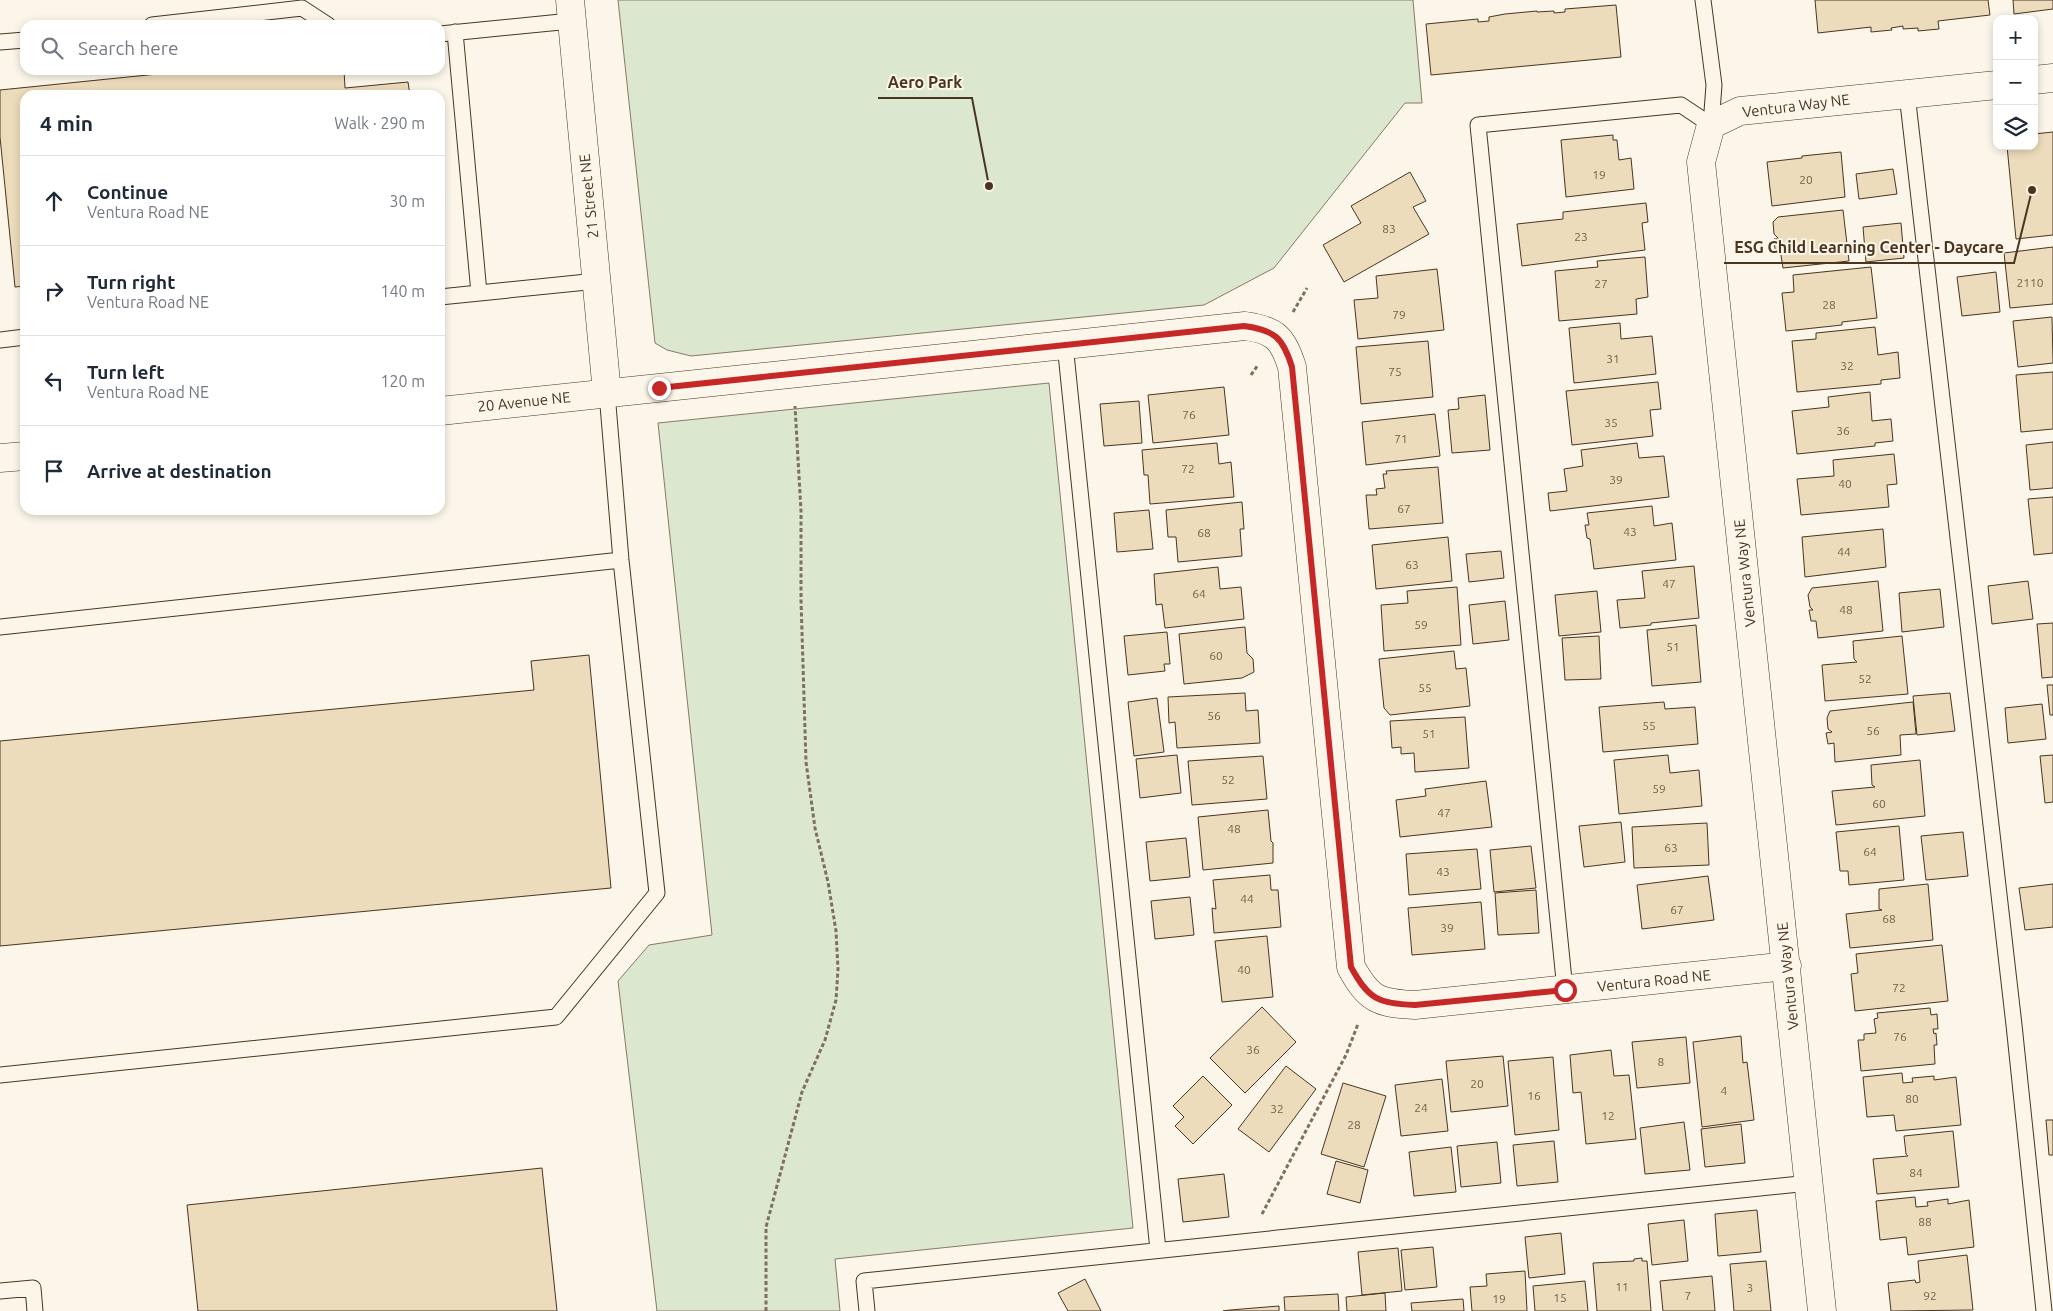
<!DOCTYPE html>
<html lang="en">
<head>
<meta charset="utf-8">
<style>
	body { margin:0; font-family:Ubuntu,sans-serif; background:#f2f2f3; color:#1f2937 }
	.controls { position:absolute; right:15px; top:15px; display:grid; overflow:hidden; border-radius:10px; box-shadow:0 2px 8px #0003 }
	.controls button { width:45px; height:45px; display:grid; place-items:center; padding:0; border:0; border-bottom:1px solid #e0e1e3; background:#fff; color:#1f2937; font:25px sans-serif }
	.stop { position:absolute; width:15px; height:15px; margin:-11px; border:4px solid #c62828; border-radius:50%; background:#fff }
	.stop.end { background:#c62828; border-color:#fff; box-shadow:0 1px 5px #0008 }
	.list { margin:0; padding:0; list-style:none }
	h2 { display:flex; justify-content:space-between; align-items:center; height:65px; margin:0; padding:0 20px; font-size:21px }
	h2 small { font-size:16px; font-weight:400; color:#747a83 }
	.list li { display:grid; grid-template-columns:32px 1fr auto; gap:15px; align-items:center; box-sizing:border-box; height:90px; padding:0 20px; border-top:1px solid #e0e1e3 }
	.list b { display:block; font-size:19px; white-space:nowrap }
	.list p { margin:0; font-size:16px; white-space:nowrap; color:#747a83 }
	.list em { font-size:16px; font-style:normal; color:#747a83 }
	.icon { flex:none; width:28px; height:28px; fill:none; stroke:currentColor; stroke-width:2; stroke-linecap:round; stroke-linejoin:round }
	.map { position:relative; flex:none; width:2053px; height:1311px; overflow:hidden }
	.search { position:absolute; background:#fff; box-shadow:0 2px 8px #0003; left:20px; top:20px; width:425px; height:55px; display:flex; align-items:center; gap:12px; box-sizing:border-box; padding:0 18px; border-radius:15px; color:#747a83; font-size:19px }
	.panel { position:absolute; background:#fff; box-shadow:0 2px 8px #0003; left:20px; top:90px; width:425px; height:425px; border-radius:15px }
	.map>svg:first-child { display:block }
</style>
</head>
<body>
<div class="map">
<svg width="2053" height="1311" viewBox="0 0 2053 1311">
	<rect width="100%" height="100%" fill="#fbf6e9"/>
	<path fill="#dce7d0" stroke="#887966" d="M618 0H1413L1422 103H1405L1274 268 1204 305 691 356 667 350 655 343Z
		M1049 383 1133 1228 835 1259 840 1311H657L618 981 649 945 712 935 658 423Z"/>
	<path fill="#ecdcbc" stroke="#4a3520" d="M1815 0H1988L1990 15 1938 21 1939 29 1918 31V28L1903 29V26L1891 28 1892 30 1871 32V27L1818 33Z
		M2013 0H2053V9L2014 14Z
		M1616 5 1621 57 1431 75 1426 24 1478 19V22L1489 21V17L1505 14 1537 11V12L1554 11V13L1565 12V9Z
		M197 70H344L345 88 408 82 410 95H25V286L15 287 0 137V90Z
		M2053 132V235L2016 239 2007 146H2034V134Z
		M1613 135V140H1617L1619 160 1631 158 1634 189 1566 197 1561 140Z
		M1841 152 1845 197 1772 206 1767 162 1802 158V156Z
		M1893 169 1897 194 1859 199 1856 174Z
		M1410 172 1426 201 1413 207 1429 234 1344 282 1323 245 1361 223 1351 206Z
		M1646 203 1648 222 1642 223 1645 250 1522 266 1517 224 1563 219V212Z
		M1843 210 1849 261 1783 268 1780 249H1775L1774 239H1779L1774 234 1773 222 1778 217Z
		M1901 223 1904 258 1866 262 1863 227Z
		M2053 247V304L2010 308 2004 253Z
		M1645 257 1648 297 1636 299 1637 314 1559 321 1555 271 1598 267 1597 261Z
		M1871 267 1877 318 1842 322V325L1786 331 1782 293 1794 292 1793 275Z
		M1437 269 1444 330 1358 339 1354 300 1378 298 1376 276Z
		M1996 272 2000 312 1962 316 1957 277Z
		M2052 317 2053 363 2018 367 2013 321Z
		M1620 323 1621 339 1652 336 1656 374 1574 383 1569 328Z
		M1875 327 1878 355 1898 352 1900 378 1881 380V384L1797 392 1792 341 1816 339V333Z
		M1428 341 1433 397 1361 404 1356 347Z
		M2053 372V429L2021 432 2016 375Z
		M1658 382 1661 409 1650 410 1653 436 1572 445 1566 391Z
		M1224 387 1229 435 1153 443 1148 395Z
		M1870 392 1872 421 1891 419 1893 441 1875 443V446L1797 454 1792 411 1829 407 1828 397Z
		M1485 395 1490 450 1452 453 1448 410 1459 409 1458 398Z
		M1139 401 1142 443 1104 446 1100 404Z
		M1435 414 1440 456 1366 465 1362 422Z
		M2053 442V488L2030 490 2026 445Z
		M1217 443 1219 464 1231 462 1234 497 1150 504 1148 475H1144L1142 450Z
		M1637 443 1639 458 1664 456 1669 497 1550 511 1548 493 1567 491 1564 469 1583 466 1581 450Z
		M1894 454 1897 484 1887 485 1889 507 1801 515 1797 479 1834 476 1833 460Z
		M1438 467 1443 523 1369 529 1366 495H1377L1376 489 1385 488 1383 474H1387L1386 471Z
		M2053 497V553L2034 555 2028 499Z
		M1242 502 1244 529H1240L1242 556 1178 562 1176 537H1168L1166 510Z
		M1652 506 1654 526 1672 523 1676 560 1594 569 1590 539 1587 538 1585 525H1589L1587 513Z
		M1149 510 1153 549 1117 552 1114 513Z
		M1883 529 1886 567 1805 577 1802 537Z
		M1448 537 1452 581 1376 589 1372 545Z
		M1501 551 1504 578 1469 582 1466 554Z
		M1694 566 1699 618 1651 623V625L1620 628 1617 600 1645 598 1642 571Z
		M1218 567 1220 589 1241 587 1244 619 1165 628 1162 604 1156 605 1154 574Z
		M1878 581 1883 631 1818 638 1816 621H1811L1809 610H1813L1810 607 1808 595 1812 588Z
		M2028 581 2033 619 1992 624 1988 586Z
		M1457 587 1461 645 1384 651 1381 605 1408 603 1407 591Z
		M1940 589 1944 627 1902 632 1899 593Z
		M1597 591 1601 632 1559 636 1555 595Z
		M1505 601 1509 640 1473 644 1469 605Z
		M2053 623V677L2042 678 2037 624Z
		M1696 625 1701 682 1652 686 1647 630Z
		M1245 627 1247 653 1253 659 1254 672 1242 678 1184 684 1179 634Z
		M1167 632 1170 664H1164L1165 671 1128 675 1124 636Z
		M1599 636 1601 679 1565 680 1562 638Z
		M1902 636 1908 694 1825 701 1822 665 1857 662 1854 659 1853 641Z
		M1454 651 1456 669 1466 668 1470 706 1390 715 1384 708 1379 659Z
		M589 655 611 888 0 946V741L534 690 531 661Z
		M2047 685H2053V715H2050Z
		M1245 693 1246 711 1258 710 1260 743 1177 748 1175 722 1169 723 1168 697Z
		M1950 693 1955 731 1917 735 1913 696Z
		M1157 698 1164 752 1134 756 1128 702Z
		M1664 702 1665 709 1695 707 1698 744 1603 752 1599 707Z
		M1913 702 1916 734 1900 735 1901 755 1835 762 1834 743 1828 744 1826 733 1832 732 1828 729 1827 718 1830 711Z
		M2042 704 2046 739 2008 743 2005 708Z
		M1465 717 1469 768 1415 772 1414 753 1401 754V747L1392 748 1390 721Z
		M1177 755 1181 793 1140 798 1136 759Z
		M1668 755 1670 773 1699 770 1702 806 1619 814 1614 760Z
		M2053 755V802L2045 803 2040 756Z
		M1263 756 1267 799 1192 805 1188 761Z
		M1920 760 1925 816 1836 825 1832 791 1875 787 1872 785 1871 765Z
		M1486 781 1492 827 1400 837 1396 800 1426 796 1425 789Z
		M1268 810 1271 841 1273 843V863L1203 870 1198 817Z
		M1621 822 1625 862 1584 867 1579 826Z
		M1707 823 1709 865 1634 868 1632 827Z
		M1899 826 1904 880 1849 885 1848 871H1840L1836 832Z
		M1963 832 1968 876 1926 880 1921 836Z
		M1186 838 1190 877 1150 881 1146 842Z
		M1531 846 1536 888 1494 892 1490 850Z
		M1477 849 1481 889 1409 895 1406 854Z
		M1270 875 1271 890H1278L1281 927 1214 933 1212 908 1216 909 1213 880Z
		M1708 876 1714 920 1642 929 1637 885Z
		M1928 884 1933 940 1850 948 1846 914 1882 910 1879 909V889Z
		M2053 884V927L2025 930 2019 888Z
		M1536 890 1539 933 1498 935 1495 893Z
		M1190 897 1194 935 1155 939 1151 901Z
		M1481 902 1485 949 1412 955 1408 908Z
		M1267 936 1273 997 1222 1002 1215 941Z
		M1942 945 1948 1001 1855 1011 1851 974 1858 973 1856 954Z
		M1262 1007 1296 1042 1245 1093 1210 1058Z
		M1930 1008 1931 1015 1937 1014 1938 1029H1933L1934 1034 1936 1033 1937 1045H1934L1935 1064 1861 1071 1858 1040H1864V1034L1876 1033 1874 1019 1878 1018 1877 1013Z
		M1741 1036 1743 1063 1747 1062 1754 1120 1702 1127 1693 1042Z
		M1686 1037 1690 1083 1637 1088 1632 1042Z
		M1611 1050 1614 1076 1629 1075 1636 1139 1586 1144 1581 1092 1573 1093 1570 1055Z
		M1503 1056 1508 1106 1451 1112 1446 1061Z
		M1553 1057 1559 1130 1515 1135 1508 1061Z
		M1286 1066 1316 1089 1269 1152 1238 1129Z
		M1902 1073 1903 1083 1913 1082 1912 1078 1934 1076V1080L1956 1077 1961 1125 1896 1131 1894 1115 1867 1117 1863 1077Z
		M1203 1076 1232 1105 1193 1144 1175 1126 1184 1117 1173 1106Z
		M1442 1079 1448 1131 1401 1136 1395 1085Z
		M1343 1083 1386 1096 1364 1167 1321 1154Z
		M2046 1120H2053V1155H2049Z
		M1684 1122 1690 1170 1645 1174 1640 1128Z
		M1741 1124 1745 1163 1705 1167 1701 1129Z
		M1953 1131 1959 1187 1877 1194 1873 1159 1908 1156 1906 1154 1904 1136Z
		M1554 1141 1558 1182 1517 1186 1513 1145Z
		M1497 1142 1501 1183 1461 1187 1457 1146Z
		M1451 1147 1456 1192 1414 1196 1409 1152Z
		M1336 1161 1368 1170 1360 1203 1327 1194Z
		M542 1168 557 1311H198L187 1205Z
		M1224 1174 1229 1217 1183 1222 1178 1179Z
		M1915 1197 1916 1207 1928 1206 1927 1202 1948 1199V1204L1969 1200 1974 1247 1908 1255 1906 1237 1880 1240 1876 1201Z
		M1757 1210 1761 1252 1718 1256 1715 1214Z
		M1684 1220 1688 1261 1652 1265 1648 1224Z
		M1561 1233 1565 1274 1529 1278 1525 1237Z
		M1433 1247 1437 1287 1405 1290 1401 1250Z
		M1398 1248 1402 1291 1362 1295 1358 1252Z
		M1967 1255 1973 1310 1891 1311 1888 1283 1915 1280 1916 1283 1920 1282 1918 1261Z
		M1642 1258V1261H1647L1651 1311H1597L1593 1263 1634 1261V1259Z
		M1766 1261 1771 1311H1734L1730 1264Z
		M1525 1271 1527 1311H1472L1470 1287 1487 1286 1486 1274Z
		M1712 1276 1715 1311H1663L1660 1281Z
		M1085 1279 1101 1311H1068L1058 1293Z
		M1585 1281 1588 1311H1535L1533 1286Z
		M1385 1293 1386 1311H1347L1346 1297Z
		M1338 1294 1339 1311H1285L1284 1297Z
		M1463 1299 1464 1311H1412L1411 1303Z
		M1279 1306V1311H1223L1230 1310Z"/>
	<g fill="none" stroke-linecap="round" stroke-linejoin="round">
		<defs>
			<path id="lane" d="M152 25 302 8 328 25
				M455 32 479 293
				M440 34 571 21
				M0 42 25 40
				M1907 94 2014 1025 2044 1311
				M440 297 597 281
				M0 340 25 337
				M1065 344 1158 1250
				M0 627 621 560
				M1565 990 1478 125 1681 105 1711 125 1714 85 1703 0
				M0 1075 556 1017 657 893 621 560 607 393
				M0 1291 33 1288 35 1311
				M867 1311 864 1281 1809 1183"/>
			<path id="street" d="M570 0 607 393
				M2034 80 2053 78
				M440 411 1245 326C1275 330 1283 338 1292 367L1351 967C1369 1000 1378 1003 1415 1005L1787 966
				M0 458 25 456
				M1822 1311 1701 162 1711 125 1740 111 1997 85"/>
		</defs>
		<use href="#lane" stroke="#4a3520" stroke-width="17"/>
		<use href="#street" stroke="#4a3520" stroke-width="29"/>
		<path stroke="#7f6f5c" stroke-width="3" stroke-dasharray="4 2.5" stroke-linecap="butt" d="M1293 312 1307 288
			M1251 375 1258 365
			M1262 1214 1346 1055 1358 1024
			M766 1311V1227L802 1092 825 1040 836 1000 838 969 836 931 828 882 815 828 806 762 801 600V511L795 406"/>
		<use href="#lane" stroke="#fbf6e9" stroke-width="15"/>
		<use href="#street" stroke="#fbf6e9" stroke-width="28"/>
	</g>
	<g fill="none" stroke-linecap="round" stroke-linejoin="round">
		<path stroke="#c62828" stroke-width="6" d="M659 388 1244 326C1275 330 1283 338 1292 367L1351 967C1369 1000 1378 1003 1415 1005L1565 990"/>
	</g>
	<g text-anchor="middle" stroke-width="4" stroke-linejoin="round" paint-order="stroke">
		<g font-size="12" fill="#725f47">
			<text x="1599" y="179">19</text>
			<text x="1806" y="184">20</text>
			<text x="1389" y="233">83</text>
			<text x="1581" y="241">23</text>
			<text x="2030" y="287">2110</text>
			<text x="1601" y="288">27</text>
			<text x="1829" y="309">28</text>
			<text x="1399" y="319">79</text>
			<text x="1613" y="363">31</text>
			<text x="1847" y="370">32</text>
			<text x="1395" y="376">75</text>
			<text x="1189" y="419">76</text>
			<text x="1611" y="427">35</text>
			<text x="1843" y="435">36</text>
			<text x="1401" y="443">71</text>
			<text x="1188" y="473">72</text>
			<text x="1616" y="484">39</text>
			<text x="1845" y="488">40</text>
			<text x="1404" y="513">67</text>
			<text x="1630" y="536">43</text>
			<text x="1204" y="537">68</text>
			<text x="1844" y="556">44</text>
			<text x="1412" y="569">63</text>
			<text x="1669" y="588">47</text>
			<text x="1199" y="598">64</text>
			<text x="1846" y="614">48</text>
			<text x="1421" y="629">59</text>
			<text x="1673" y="651">51</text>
			<text x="1216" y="660">60</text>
			<text x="1865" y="683">52</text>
			<text x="1425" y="692">55</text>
			<text x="1214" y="720">56</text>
			<text x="1649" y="730">55</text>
			<text x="1873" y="735">56</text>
			<text x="1429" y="738">51</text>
			<text x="1228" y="784">52</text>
			<text x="1659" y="793">59</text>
			<text x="1879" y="808">60</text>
			<text x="1444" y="817">47</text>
			<text x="1234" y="833">48</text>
			<text x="1671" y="852">63</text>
			<text x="1870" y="856">64</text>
			<text x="1443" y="876">43</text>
			<text x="1247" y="903">44</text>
			<text x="1677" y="914">67</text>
			<text x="1889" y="923">68</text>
			<text x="1447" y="932">39</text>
			<text x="1244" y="974">40</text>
			<text x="1899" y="992">72</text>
			<text x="1900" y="1041">76</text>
			<text x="1253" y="1054">36</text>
			<text x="1661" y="1066">8</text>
			<text x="1477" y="1088">20</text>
			<text x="1724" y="1095">4</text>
			<text x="1534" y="1100">16</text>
			<text x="1912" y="1103">80</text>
			<text x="1421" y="1112">24</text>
			<text x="1277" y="1113">32</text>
			<text x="1608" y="1120">12</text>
			<text x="1354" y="1129">28</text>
			<text x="1916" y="1177">84</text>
			<text x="1925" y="1226">88</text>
			<text x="1622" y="1291">11</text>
			<text x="1750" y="1292">3</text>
			<text x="1688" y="1300">7</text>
			<text x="1930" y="1300">92</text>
			<text x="1560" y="1302">15</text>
			<text x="1499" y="1303">19</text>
		</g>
		<g font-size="15" fill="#4a3520" stroke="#fbf6e9">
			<text transform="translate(1796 106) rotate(-7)" y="5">Ventura Way NE</text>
			<text transform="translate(589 196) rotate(-96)" y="5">21 Street NE</text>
			<text transform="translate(524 402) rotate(-6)" y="5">20 Avenue NE</text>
			<text transform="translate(1745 573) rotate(-96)" y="5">Ventura Way NE</text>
			<text transform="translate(1788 976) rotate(-96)" y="5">Ventura Way NE</text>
			<text transform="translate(1654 981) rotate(-6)" y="5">Ventura Road NE</text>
		</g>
	</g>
	<path fill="none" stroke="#4a3520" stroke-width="2" d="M989 186L972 98H878M2032 190L2014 263H1724"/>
	<g fill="#4a3520" stroke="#fbf6e9" stroke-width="2">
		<circle cx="989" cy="186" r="5"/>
		<circle cx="2032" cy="190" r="5"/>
	</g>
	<g font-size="16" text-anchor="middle" font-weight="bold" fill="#4a3520" stroke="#fbf6e9" stroke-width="4" stroke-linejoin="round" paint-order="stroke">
		<text x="925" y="88">Aero Park</text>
		<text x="1869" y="253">ESG Child Learning Center - Daycare</text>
	</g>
</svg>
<div class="controls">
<button>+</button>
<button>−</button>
<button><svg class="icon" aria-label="layers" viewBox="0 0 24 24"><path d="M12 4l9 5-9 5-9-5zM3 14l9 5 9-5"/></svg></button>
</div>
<div class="stop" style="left:1565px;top:990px"></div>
<div class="stop end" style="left:659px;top:388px"></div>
<div class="search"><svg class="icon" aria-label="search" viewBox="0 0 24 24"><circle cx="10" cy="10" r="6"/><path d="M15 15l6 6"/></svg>Search here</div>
<section class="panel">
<h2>4 min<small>Walk · 290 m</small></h2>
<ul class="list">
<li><svg class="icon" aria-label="ahead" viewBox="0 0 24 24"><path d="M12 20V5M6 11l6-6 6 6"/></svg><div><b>Continue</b><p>Ventura Road NE</p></div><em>30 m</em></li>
<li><svg class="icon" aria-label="right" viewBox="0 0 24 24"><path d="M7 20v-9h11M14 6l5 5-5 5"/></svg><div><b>Turn right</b><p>Ventura Road NE</p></div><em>140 m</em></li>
<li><svg class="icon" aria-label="left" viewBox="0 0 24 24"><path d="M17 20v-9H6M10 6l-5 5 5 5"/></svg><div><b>Turn left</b><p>Ventura Road NE</p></div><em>120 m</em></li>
<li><svg class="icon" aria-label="arrive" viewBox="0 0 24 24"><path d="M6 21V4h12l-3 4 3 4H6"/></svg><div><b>Arrive at destination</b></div></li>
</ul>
</section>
</div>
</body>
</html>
